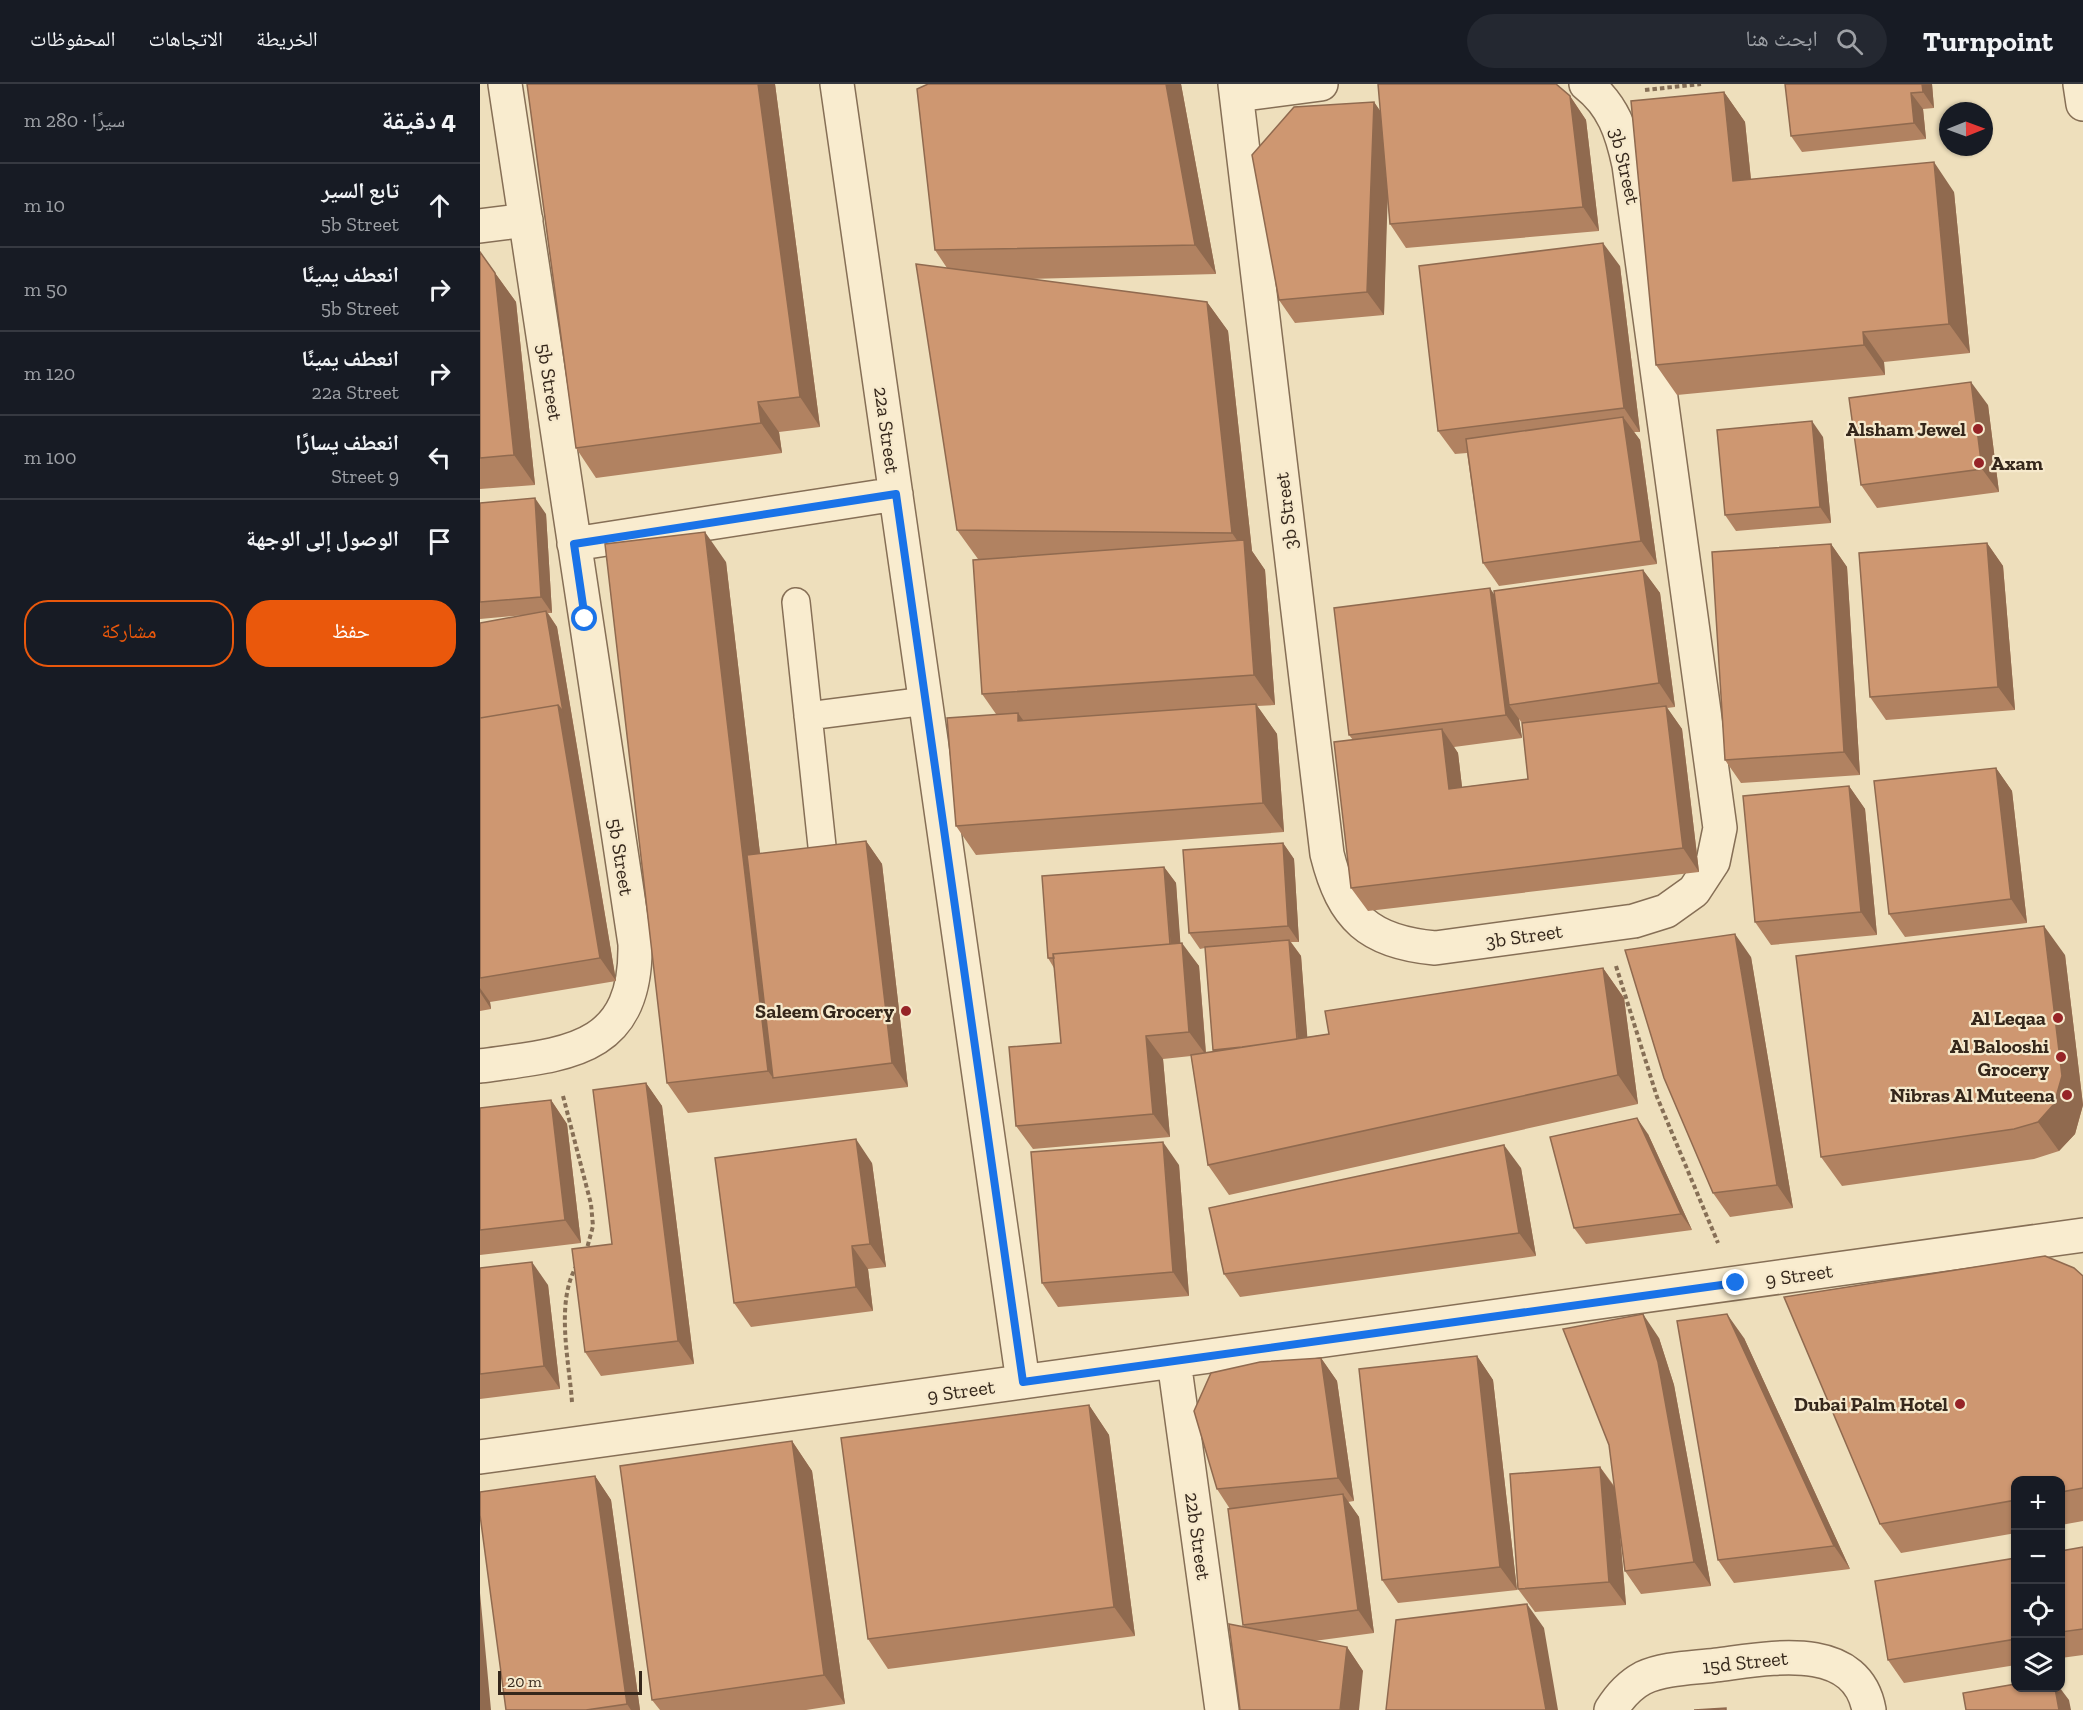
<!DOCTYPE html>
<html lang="ar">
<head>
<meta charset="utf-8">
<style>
	body { margin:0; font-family:"Zilla Slab","Noto Naskh Arabic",serif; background:#242831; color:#f1f3f6; direction:rtl }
	.controls { position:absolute; right:18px; bottom:18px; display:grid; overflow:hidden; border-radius:12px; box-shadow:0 2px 4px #0004 }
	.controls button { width:54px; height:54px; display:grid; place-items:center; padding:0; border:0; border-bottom:2px solid #363941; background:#171b24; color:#f1f3f6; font:30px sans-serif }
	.compass { position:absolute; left:1459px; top:18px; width:54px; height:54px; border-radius:50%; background:#171b24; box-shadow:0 2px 4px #0004; rotate:89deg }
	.scale { position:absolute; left:18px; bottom:15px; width:144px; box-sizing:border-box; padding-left:6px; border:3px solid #35271b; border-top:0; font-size:16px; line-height:21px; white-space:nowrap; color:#35271b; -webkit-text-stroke:4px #f6e9cc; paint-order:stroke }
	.stop { position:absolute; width:18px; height:18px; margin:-14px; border:4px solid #1a73e8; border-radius:50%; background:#fff }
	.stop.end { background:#1a73e8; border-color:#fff; box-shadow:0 2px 6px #0008 }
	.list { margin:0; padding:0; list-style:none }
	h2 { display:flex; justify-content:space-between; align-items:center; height:78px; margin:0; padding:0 24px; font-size:26px }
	h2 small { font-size:20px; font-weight:400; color:#9ea1a6 }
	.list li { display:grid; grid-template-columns:39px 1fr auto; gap:18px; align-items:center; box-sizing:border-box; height:84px; padding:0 24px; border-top:2px solid #363941 }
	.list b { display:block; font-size:22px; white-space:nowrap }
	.list p { margin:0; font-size:20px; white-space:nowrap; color:#9ea1a6 }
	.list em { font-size:20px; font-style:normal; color:#9ea1a6 }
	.actions { display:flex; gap:12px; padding:18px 24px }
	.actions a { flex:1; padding:14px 0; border:2px solid #ea580c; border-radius:24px; text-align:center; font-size:21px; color:#ea580c }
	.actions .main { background:#ea580c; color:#fff }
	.icon { flex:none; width:33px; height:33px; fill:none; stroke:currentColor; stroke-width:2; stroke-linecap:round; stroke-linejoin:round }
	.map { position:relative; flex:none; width:1603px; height:1626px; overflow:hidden; direction:ltr }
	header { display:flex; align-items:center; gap:36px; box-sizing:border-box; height:84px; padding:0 30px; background:#171b24; border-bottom:2px solid #363941 }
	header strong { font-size:28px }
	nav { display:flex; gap:33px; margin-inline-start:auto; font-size:21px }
	.search { width:420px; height:54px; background:#242831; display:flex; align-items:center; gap:15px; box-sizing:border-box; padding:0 21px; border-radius:33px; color:#9ea1a6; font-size:22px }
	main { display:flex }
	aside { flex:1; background:#171b24 }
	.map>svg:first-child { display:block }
</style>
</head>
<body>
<header>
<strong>Turnpoint</strong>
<div class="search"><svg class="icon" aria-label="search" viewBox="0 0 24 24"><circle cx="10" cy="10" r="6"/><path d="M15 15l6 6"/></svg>ابحث هنا</div>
<nav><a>الخريطة</a><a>الاتجاهات</a><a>المحفوظات</a></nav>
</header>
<main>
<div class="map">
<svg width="1603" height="1626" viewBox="0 0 1603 1626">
	<rect width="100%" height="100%" fill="#eedfbc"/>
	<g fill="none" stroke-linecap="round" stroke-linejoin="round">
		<defs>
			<path id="service" d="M316 518 342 762
				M328 632 446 617"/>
			<path id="minor" d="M357 0 543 1298
				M755 0 847 770C863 834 889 858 955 864L1154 837 1186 827 1214 807 1233 778 1240 744 1149 81C1142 48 1133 21 1106 0
				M757 11 841 0
				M0 142 46 136
				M94 460 416 410
				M0 982C86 970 157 969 155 860L25 0
				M694 1277 742 1626
				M0 1373 1603 1151
				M1131 1626C1139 1613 1150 1601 1163 1594 1184 1584 1213 1584 1236 1581 1286 1575 1376 1555 1389 1626"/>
			<path id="tertiary" d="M1600 0 1603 20"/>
		</defs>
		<use href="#service" stroke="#866f56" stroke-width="30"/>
		<use href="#minor" stroke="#866f56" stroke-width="36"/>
		<use href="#tertiary" stroke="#866f56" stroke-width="36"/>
		<path stroke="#866f56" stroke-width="4" stroke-dasharray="4.5 3" stroke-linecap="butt" d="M1165 6 1221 0
			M1136 882 1177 1013 1238 1159
			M83 1012 111 1120 113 1142 106 1168
			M92 1318C89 1276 75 1218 97 1181"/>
		<use href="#service" stroke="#f9eccf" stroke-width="27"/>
		<use href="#minor" stroke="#f9eccf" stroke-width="33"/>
		<use href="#tertiary" stroke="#f9eccf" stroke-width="33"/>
	</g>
	<path fill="#b18261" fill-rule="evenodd" d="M47 0H295L340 343 299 348 302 369 116 394 96 364Z
		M448 0H701L736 190 549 195 727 218 748 247 772 467 785 486 795 621 777 622 797 650 804 748 496 771 476 742 516 630 502 610 498 475 477 446 467 184 455 166Z
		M1452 0 1454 24 1443 25 1446 55 1322 68 1311 52Z
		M1244 8 1265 38 1271 95 1474 108 1490 269 1404 278 1405 291 1197 311 1176 281Z
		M1090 12 1106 36 1119 147 926 164 910 140 907 112 904 231 815 239 799 216 894 18 900 27Z
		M0 168 36 218 55 401 0 405Z
		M1140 182 1160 348H1154L1160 356 1177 480 1019 502 1003 479 987 369 975 370 958 347Z
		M1508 321 1519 408 1397 424 1381 401Z
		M1343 353 1351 439 1256 447 1245 431Z
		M0 419 66 430 72 529H68L77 543 136 897 10 918 11 925 0 927V539L45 531 0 535Z
		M1507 459 1523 482 1535 626 1406 636 1390 613Z
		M1351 460 1367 483 1380 691 1261 699 1245 676Z
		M246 478 280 770 386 757 402 780 428 1003 208 1029 187 999Z
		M1163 486 1180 509 1195 623 1187 624 1202 645 1219 788 888 827 871 804 873 656 869 651 1014 511ZM1039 635 1042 639 1048 695 982 703 978 669 974 663 1042 654Z
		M1516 684 1532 707 1547 839 1425 853 1409 830Z
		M1369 702 1385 725 1397 851 1291 861 1275 838Z
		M803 759 814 775 819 858H811L821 872 827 953 849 950 1123 884 1144 914 1158 1020 749 1111 728 1081 711 972 683 975 690 1053 553 1065 536 1042 581 959 574 884 568 874 684 783 696 799 700 859 719 882 726 969 734 968 733 966 725 864 720 865 709 849Z
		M1585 871 1603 1021 1595 1050 1579 1067 1554 1075 1362 1102 1341 1073Z
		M1271 873 1313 1124 1250 1133 1233 1109Z
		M166 999 182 1022 214 1280 121 1292 105 1268 132 1160Z
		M71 1016 87 1040 101 1159 0 1171V1024Z
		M1168 1050 1212 1146 1106 1160 1094 1144Z
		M392 1079 406 1183 388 1185 393 1227 271 1243 254 1219Z
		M699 1081 709 1212 578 1223 562 1199Z
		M1041 1084 1056 1172 760 1213 744 1190Z
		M0 1184 68 1201 80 1305 0 1315Z
		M1603 1192V1437L1581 1441V1396H1536V1449L1421 1469 1400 1440Z
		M1179 1254 1194 1301 1231 1502 1161 1510 1145 1487 1139 1437 1146 1521 1055 1528 1038 1505 1120 1383 1135 1403Z
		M1264 1254 1370 1485 1254 1499 1238 1476Z
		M997 1272 1013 1296 1037 1506 918 1519 902 1496Z
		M841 1274 857 1297 874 1417 868 1418 879 1433 894 1549 834 1557 867 1563 883 1587 765 1543 763 1541 750 1425 737 1405Z
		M609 1321 629 1351 655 1552 408 1585 388 1555Z
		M312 1357 332 1387 365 1620 326 1626H180L172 1616Z
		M115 1392 131 1416 160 1626H26Z
		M1603 1463V1571L1581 1574V1467Z
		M1536 1474V1581L1424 1599 1408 1576Z"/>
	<path fill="#906a4f" d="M278 0H295L340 343 320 313Z
		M686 0H701L736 190 715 161Z
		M1442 0H1452L1454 24 1443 8Z
		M1244 8 1265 38 1274 126 1253 97Z
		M1431 9 1443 25 1446 55 1434 39Z
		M1090 12 1106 36 1119 147 1103 123Z
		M894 18 910 41 904 231 887 208Z
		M1454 78 1474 108 1490 269 1469 240Z
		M1123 159 1140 182 1160 348 1144 324Z
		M15 189 36 218 55 401 34 371Z
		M727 218 748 247 772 467 785 486 795 621 774 591 765 468 752 449Z
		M1383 248 1404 278 1405 291 1384 261Z
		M1491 298 1508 321 1519 408 1502 385Z
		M278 318 299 348 302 369 281 339Z
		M1143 333 1160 356 1177 480 1161 457Z
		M1332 337 1343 353 1351 439 1340 423Z
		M55 414 66 430 72 529 61 513Z
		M225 448 246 478 306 992 293 994 288 987Z
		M1507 459 1523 482 1535 626 1518 603Z
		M1351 460 1367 483 1380 691 1364 668Z
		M1163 486 1180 509 1195 623 1179 599Z
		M1010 504 1026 528 1029 621 1039 635 1042 654 1026 631Z
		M66 527 77 543 136 897 120 874 78 621Z
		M776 620 797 650 804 748 783 719Z
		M1186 622 1202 645 1219 788 1203 764Z
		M538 629 559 658 538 637Z
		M962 645 978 669 985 728 969 705Z
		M1516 684 1532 707 1547 839 1531 815Z
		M1369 702 1385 725 1397 851 1381 828Z
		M386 757 402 780 428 1003 412 979Z
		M803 759 814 775 819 858 808 842Z
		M684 783 696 799 702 880 691 864Z
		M1564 842 1585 871 1603 1021 1595 1050 1579 1067 1558 1038Z
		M1255 850 1271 873 1313 1124 1297 1101Z
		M809 856 821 872 829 974 818 958Z
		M702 859 719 882 726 971 709 948Z
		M1123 884 1144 914 1158 1020 1138 991Z
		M0 904 10 918 11 925 0 908Z
		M666 952 683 975 690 1053 673 1030Z
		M166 999 182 1022 214 1280 198 1257Z
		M71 1016 87 1040 101 1159 85 1136Z
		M1157 1034 1168 1050 1212 1146 1201 1130Z
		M376 1055 392 1079 406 1183 390 1160Z
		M683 1058 699 1081 709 1212 693 1188Z
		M1024 1061 1041 1084 1056 1172 1039 1149Z
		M372 1162 388 1185 393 1227 376 1203Z
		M52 1178 68 1201 80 1305 64 1282Z
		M1163 1230 1179 1254 1194 1301 1231 1502 1214 1478Z
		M1247 1230 1264 1254 1370 1485 1354 1462Z
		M997 1272 1013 1296 1037 1506 1020 1483Z
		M841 1274 857 1297 874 1417 858 1394Z
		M609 1321 629 1351 655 1552 634 1523Z
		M312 1357 332 1387 365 1620 344 1591Z
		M1120 1383 1136 1406 1146 1521 1129 1498Z
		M115 1392 131 1416 160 1626H151L147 1620Z
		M863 1410 879 1433 894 1549 878 1526Z
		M0 1509 11 1626H0Z
		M1047 1520 1064 1544 1078 1626H1066Z
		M867 1563 883 1587 879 1626H860Z
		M1575 1604H1580L1589 1616 1591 1626H1579Z"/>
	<path fill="#ce9771" stroke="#906a4f" stroke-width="1.5" d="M47 0H278L320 313 278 318 281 339 96 364Z
		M448 0H686L715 161 455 166 437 5Z
		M898 0H1076L1090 12 1103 123 910 140Z
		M1305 0H1442L1443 8 1431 9 1434 39 1311 52Z
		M1244 8 1253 97 1454 78 1469 240 1383 248 1384 261 1176 281 1151 17Z
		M894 18 887 208 799 216 772 71 814 23Z
		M1123 159 1144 324 958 347 939 182Z
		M0 168 15 189 34 371 0 374Z
		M436 180 727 218 752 449 477 446Z
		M1491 298 1502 385 1381 401 1369 314Z
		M1143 333 1161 457 1003 479 986 355Z
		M1332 337 1340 423 1245 431 1237 346Z
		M55 414 61 513 0 518V419Z
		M225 448 288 987 187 999 125 460Z
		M764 456 774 591 502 610 493 476Z
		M1507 459 1518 603 1390 613 1379 469Z
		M1351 460 1364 668 1245 676 1232 468Z
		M1163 486 1179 599 1029 621 1014 507Z
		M1010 504 1026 631 869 651 854 524Z
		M66 527 83 628 78 621 0 634V539Z
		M776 620 783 719 476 742 467 634 538 629V637Z
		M78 621 120 874 0 894V634Z
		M1186 622 1203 764 871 804 854 658 962 645 969 705 1048 695 1042 639Z
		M1516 684 1531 815 1409 830 1394 697Z
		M1369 702 1381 828 1275 838 1263 712Z
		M386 757 412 979 293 994 267 771Z
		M803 759 808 842 709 849 703 766Z
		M684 783 690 860 573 870 574 874H568L562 792Z
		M1564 842 1582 992 1574 1020 1558 1038 1534 1045 1341 1073 1316 872Z
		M1255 850 1297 1101 1233 1109 1184 994 1145 866Z
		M809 856 817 955 762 963 733 966 725 863Z
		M702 859 709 948 666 952 673 1030 536 1042 529 963 581 959 573 870Z
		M1123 884 1138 991 728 1081 711 971 849 950 845 927Z
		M166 999 198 1257 105 1268 92 1165 132 1160 113 1006Z
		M71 1016 85 1136 0 1146V1024Z
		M1157 1034 1201 1130 1094 1144 1070 1053Z
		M376 1055 390 1160 372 1162 376 1203 254 1219 235 1074Z
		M683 1058 693 1188 562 1199 551 1068Z
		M1024 1061 1039 1149 744 1190 729 1124Z
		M1565 1172 1594 1184 1603 1192V1404L1581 1408V1396H1536V1416L1400 1440 1304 1213Z
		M52 1178 64 1282 0 1290V1184Z
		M1163 1230 1178 1278 1214 1478 1145 1487 1129 1361 1083 1245Z
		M1247 1230 1354 1462 1238 1476 1197 1237Z
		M997 1272 1020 1483 902 1496 879 1285Z
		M841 1274 858 1394 737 1405 714 1327 731 1289 780 1278Z
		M609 1321 634 1523 388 1555 361 1354Z
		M312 1357 344 1591 172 1616 140 1382Z
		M1120 1383 1129 1498 1038 1505 1030 1390Z
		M115 1392 147 1620 106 1626H26L0 1431V1408Z
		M863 1410 878 1526 763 1541 748 1425Z
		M1603 1463V1545L1581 1548V1467Z
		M1536 1474V1555L1408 1576 1395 1497Z
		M1047 1520 1066 1626H906L916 1536Z
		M749 1540 867 1563 860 1626H760Z
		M1536 1600V1604H1575L1579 1626H1486L1483 1609Z
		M1246 1624V1626H1214Z"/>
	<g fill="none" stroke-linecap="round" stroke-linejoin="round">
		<path stroke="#1a73e8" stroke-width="8" d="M105 535 94 460 416 410 543 1298 1256 1199"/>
	</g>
	<g fill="#962427" stroke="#f6e9cc" stroke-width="2">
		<circle cx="1498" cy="345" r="6"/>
		<circle cx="1499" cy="379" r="6"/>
		<circle cx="426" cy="927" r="6"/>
		<circle cx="1578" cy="934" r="6"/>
		<circle cx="1581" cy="973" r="6"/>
		<circle cx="1587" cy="1011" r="6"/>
		<circle cx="1480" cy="1320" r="6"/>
	</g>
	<g text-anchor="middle" stroke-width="4.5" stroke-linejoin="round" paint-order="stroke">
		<g font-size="20" fill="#35271b" stroke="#f6e9cc">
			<text transform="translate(1145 82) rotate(77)" y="7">3b Street</text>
			<text transform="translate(70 298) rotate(81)" y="7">5b Street</text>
			<text transform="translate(407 346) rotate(82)" y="7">22a Street</text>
			<text transform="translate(806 427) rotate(-97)" y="7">3b Street</text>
			<text transform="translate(141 773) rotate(81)" y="7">5b Street</text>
			<text transform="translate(1044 852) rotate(-8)" y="7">3b Street</text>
			<text transform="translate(1319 1191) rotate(-8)" y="7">9 Street</text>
			<text transform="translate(481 1307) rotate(-8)" y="7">9 Street</text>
			<text transform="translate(718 1452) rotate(82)" y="7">22b Street</text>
			<text transform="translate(1265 1578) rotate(-6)" y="7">15d Street</text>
		</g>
		<g font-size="20" font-weight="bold" fill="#35271b" stroke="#f6e9cc" text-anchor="end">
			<text x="1486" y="352">Alsham Jewel</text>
			<text x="1511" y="386" text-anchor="start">Axam</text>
			<text x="414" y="934">Saleem Grocery</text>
			<text x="1566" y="941">Al Leqaa</text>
			<text x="1569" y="969">Al Balooshi<tspan x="1569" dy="23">Grocery</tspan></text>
			<text x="1575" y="1018">Nibras Al Muteena</text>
			<text x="1468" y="1327">Dubai Palm Hotel</text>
		</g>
	</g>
</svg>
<div class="controls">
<button>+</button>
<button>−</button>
<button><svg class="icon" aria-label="locate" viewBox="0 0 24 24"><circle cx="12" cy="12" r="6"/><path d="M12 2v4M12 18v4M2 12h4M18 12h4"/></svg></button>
<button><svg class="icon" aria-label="layers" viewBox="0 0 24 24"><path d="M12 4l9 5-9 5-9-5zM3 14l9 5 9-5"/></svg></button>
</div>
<svg class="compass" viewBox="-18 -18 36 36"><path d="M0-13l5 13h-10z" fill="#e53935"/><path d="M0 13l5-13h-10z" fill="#9ea1a6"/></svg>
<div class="scale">20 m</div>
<div class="stop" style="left:105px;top:535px"></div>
<div class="stop end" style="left:1256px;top:1199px"></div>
</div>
<aside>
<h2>4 دقيقة<small>سيرًا · 280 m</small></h2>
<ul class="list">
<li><svg class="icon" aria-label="ahead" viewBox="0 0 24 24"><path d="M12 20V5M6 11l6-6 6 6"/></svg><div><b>تابع السير</b><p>5b Street</p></div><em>10 m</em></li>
<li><svg class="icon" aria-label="right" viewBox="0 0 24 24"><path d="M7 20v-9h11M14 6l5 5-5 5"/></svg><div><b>انعطف يمينًا</b><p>5b Street</p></div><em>50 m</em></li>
<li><svg class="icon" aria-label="right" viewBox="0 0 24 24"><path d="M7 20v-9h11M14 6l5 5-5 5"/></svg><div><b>انعطف يمينًا</b><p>22a Street</p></div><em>120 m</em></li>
<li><svg class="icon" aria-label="left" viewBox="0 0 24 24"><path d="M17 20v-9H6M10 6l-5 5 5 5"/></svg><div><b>انعطف يسارًا</b><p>9 Street</p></div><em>100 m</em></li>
<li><svg class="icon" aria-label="arrive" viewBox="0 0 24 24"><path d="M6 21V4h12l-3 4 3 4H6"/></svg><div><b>الوصول إلى الوجهة</b></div></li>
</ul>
<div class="actions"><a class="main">حفظ</a><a>مشاركة</a></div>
</aside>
</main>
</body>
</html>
